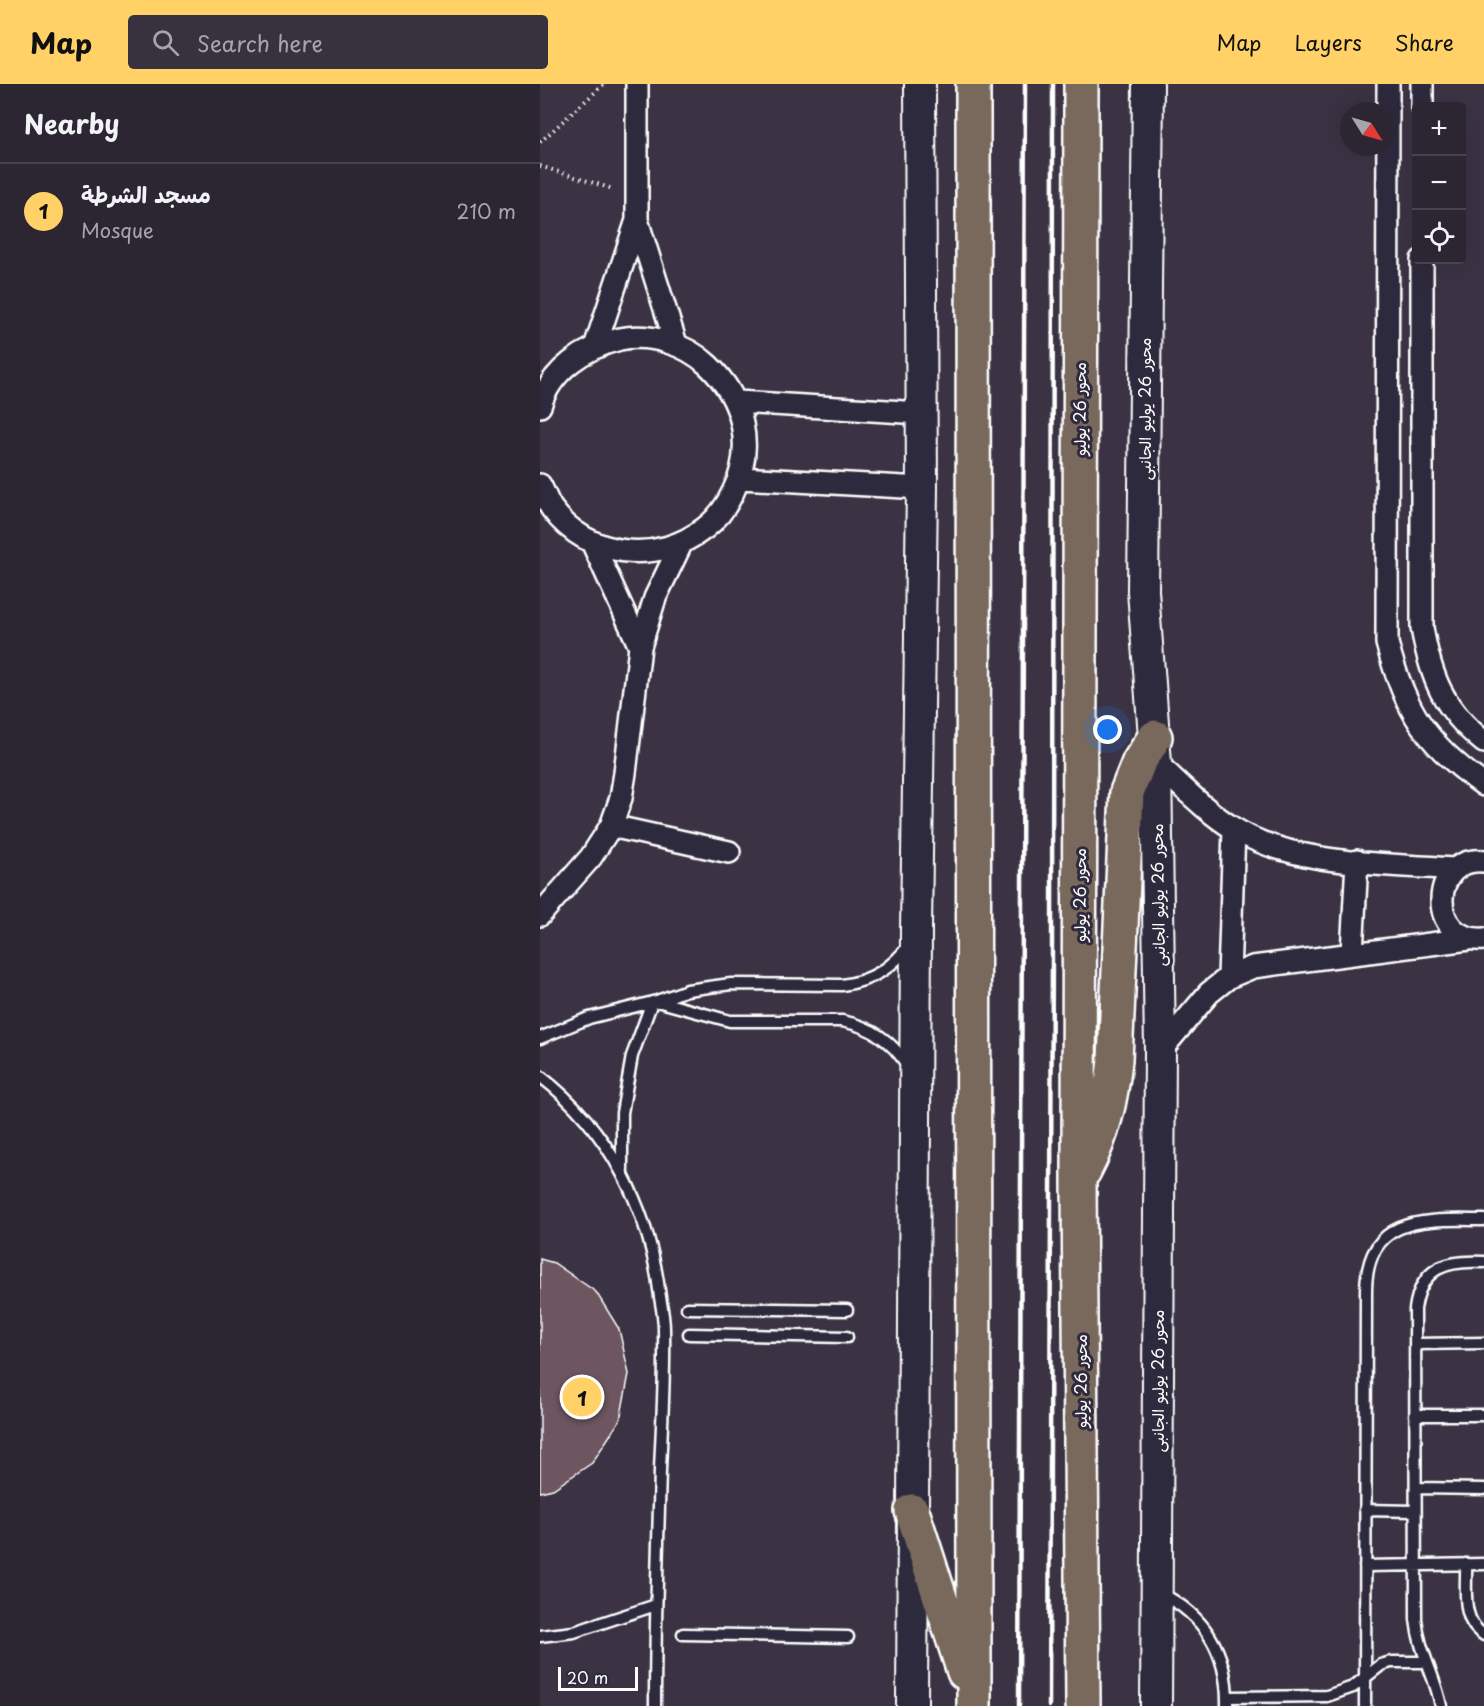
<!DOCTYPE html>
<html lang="en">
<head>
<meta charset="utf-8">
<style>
	body { margin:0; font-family:"Playpen Sans","Playpen Sans Arabic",sans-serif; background:#38323f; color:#f1f3f6 }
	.controls { position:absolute; right:18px; top:18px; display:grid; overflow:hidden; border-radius:6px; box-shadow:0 6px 24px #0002 }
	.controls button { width:54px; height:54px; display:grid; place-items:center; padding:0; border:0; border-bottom:2px solid #48434e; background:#2c2633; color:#f1f3f6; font:30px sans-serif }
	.compass { position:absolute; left:800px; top:18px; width:54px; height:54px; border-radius:50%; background:#2c2633; box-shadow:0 6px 24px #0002; rotate:127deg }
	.scale { position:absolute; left:18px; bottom:15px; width:80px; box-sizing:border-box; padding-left:6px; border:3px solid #fff; border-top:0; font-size:16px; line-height:21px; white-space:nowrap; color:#fff; -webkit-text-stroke:4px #2f2a3d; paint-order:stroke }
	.you { position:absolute; left:568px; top:646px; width:21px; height:21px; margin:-15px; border:4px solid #fff; border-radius:50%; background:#1a73e8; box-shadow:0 0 0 9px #1a73e833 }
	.badge { display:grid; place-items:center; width:39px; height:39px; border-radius:50%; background:#ffd166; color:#111; font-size:20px; font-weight:700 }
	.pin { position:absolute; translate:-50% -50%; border:3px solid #fff; box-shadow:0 2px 6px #0006 }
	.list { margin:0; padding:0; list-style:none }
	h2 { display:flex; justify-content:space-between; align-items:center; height:78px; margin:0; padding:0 24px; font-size:26px }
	h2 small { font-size:20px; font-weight:400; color:#a6a5ac }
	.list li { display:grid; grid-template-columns:39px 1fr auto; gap:18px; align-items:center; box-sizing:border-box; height:96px; padding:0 24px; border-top:2px solid #48434e }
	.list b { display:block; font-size:22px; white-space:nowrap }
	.list p { margin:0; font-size:20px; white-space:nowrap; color:#a6a5ac }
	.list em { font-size:20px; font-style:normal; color:#a6a5ac }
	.icon { flex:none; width:33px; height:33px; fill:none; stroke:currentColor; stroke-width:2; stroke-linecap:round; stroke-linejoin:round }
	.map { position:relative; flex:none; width:944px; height:1622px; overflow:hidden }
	header { display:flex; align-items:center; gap:36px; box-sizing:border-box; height:84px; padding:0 30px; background:#ffd166; color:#111 }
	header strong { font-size:28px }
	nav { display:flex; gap:33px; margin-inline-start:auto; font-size:21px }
	.search { width:420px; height:54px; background:#38323f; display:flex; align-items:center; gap:15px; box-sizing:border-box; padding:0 21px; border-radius:6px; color:#a6a5ac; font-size:22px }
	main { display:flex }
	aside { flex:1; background:#2c2633 }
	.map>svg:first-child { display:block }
</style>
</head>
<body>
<header>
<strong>Map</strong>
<div class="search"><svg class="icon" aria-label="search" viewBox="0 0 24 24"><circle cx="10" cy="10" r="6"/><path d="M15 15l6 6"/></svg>Search here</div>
<nav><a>Map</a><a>Layers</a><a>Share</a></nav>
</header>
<main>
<aside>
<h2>Nearby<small></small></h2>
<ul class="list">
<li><span class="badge">1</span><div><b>مسجد الشرطة</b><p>Mosque</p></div><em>210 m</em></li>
</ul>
</aside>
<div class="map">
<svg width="944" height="1622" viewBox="0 0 944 1622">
	<rect width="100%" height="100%" fill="#3b3344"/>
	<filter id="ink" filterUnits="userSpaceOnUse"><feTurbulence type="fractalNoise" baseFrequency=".0167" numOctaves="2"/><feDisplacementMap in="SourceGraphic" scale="12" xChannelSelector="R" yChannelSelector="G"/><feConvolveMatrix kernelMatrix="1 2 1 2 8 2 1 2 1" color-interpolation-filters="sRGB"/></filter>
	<g filter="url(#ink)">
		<path fill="#6d565e" stroke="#fff" stroke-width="1.5" d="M0 1175 14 1179 56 1208 79 1245 89 1290 80 1336 52 1379 13 1405 0 1408Z"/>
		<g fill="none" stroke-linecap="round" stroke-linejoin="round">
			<defs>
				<path id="lane" d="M117 917 190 937H302C331 943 351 956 367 981
					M0 954 49 934 117 917 147 906 191 900 302 901C332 897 352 884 370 860
					M0 992C70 1045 110 1127 120 1213 122 1224 124 1234 124 1245 125 1292 122 1339 120 1386 118 1464 115 1543 115 1622
					M82 1085V1029L92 972 112 918
					M147 1224 307 1226
					M149 1250 307 1253
					M875 1260 944 1259
					M875 1331H944
					M876 1404 944 1405
					M825 1426 875 1427
					M926 1480C927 1504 920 1537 944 1551
					M825 1482 944 1480
					M620 1509C666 1532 688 1570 687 1622
					M143 1550 308 1553
					M0 1552 34 1548 116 1521
					M687 1613 787 1612 813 1603 841 1581 851 1578H886
					M825 1622 826 1206C827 1129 888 1136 944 1136
					M901 1622C895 1591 879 1568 876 1535L875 1225C881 1183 906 1176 944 1178"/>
				<path id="street" d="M848 0 847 559C865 627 887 661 944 701
					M882 0V22
					M97 136 136 260
					M882 176V544C891 594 903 625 944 658
					M55 263 97 136V0
					M197 318 381 329
					M0 322C11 286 44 264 80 255 110 249 146 260 168 281 204 315 215 364 193 408 187 421 177 435 165 444 118 481 48 474 12 425 7 418 4 408 0 401
					M200 394 382 404
					M52 458 100 563
					M616 679C641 701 665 727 693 744 753 782 847 780 916 785
					M71 742 189 768
					M944 777C890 771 886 859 944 855
					M0 831 51 773 71 742 81 714 85 689 100 563 115 514 141 460
					M812 869 817 777
					M689 893 694 745
					M620 967 669 909 689 893 713 883 929 855"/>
				<path id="secondary" d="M608 0 603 507 616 679 620 967 616 1622
					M372 1622 376 846 382 404 380 0"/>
				<path id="highway" d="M433 0 434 1622
					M541 0 539 1097 543 1622
					M544 1087C563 1051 571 1016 575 976L587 708 599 678 615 653
					M372 1427 424 1588"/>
			</defs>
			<use href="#lane" stroke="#fff" stroke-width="15"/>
			<use href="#street" stroke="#fff" stroke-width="26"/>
			<use href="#secondary" stroke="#fff" stroke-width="34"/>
			<use href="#highway" stroke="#fff" stroke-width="38"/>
			<path stroke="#fff" stroke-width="4" stroke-dasharray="1.5 4.5" stroke-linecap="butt" d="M0 58 64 0
				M0 82 73 105"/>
			<use href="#lane" stroke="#2f2a3d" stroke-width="10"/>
			<use href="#street" stroke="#2f2a3d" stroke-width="21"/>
			<use href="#secondary" stroke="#2f2a3d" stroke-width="30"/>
			<use href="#highway" stroke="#78695c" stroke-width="33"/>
			<path stroke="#fff" stroke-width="4.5" d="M479 1622 485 0
				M509 1622 512 863 513 0"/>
		</g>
	</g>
	<g text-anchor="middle" stroke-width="6" stroke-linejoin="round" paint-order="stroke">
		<g font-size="16" fill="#fff" stroke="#2f2a3d">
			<text transform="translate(540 325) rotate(-90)" y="6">محور 26 يوليو</text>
			<text transform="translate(605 325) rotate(-90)" y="6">محور 26 يوليو الجانبى</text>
			<text transform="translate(540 811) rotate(-90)" y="6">محور 26 يوليو</text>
			<text transform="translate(618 811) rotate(-91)" y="6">محور 26 يوليو الجانبى</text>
			<text transform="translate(541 1297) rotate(-90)" y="6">محور 26 يوليو</text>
			<text transform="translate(618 1297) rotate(-90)" y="6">محور 26 يوليو الجانبى</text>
		</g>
	</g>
</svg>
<div class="controls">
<button>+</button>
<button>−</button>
<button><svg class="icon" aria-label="locate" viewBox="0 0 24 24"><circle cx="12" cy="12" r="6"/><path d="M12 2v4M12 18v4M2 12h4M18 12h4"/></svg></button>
</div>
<svg class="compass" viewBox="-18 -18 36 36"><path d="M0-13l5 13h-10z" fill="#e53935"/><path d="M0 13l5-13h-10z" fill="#a6a5ac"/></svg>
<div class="scale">20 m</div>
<div class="you"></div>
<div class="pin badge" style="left:42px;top:1313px">1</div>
</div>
</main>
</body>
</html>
